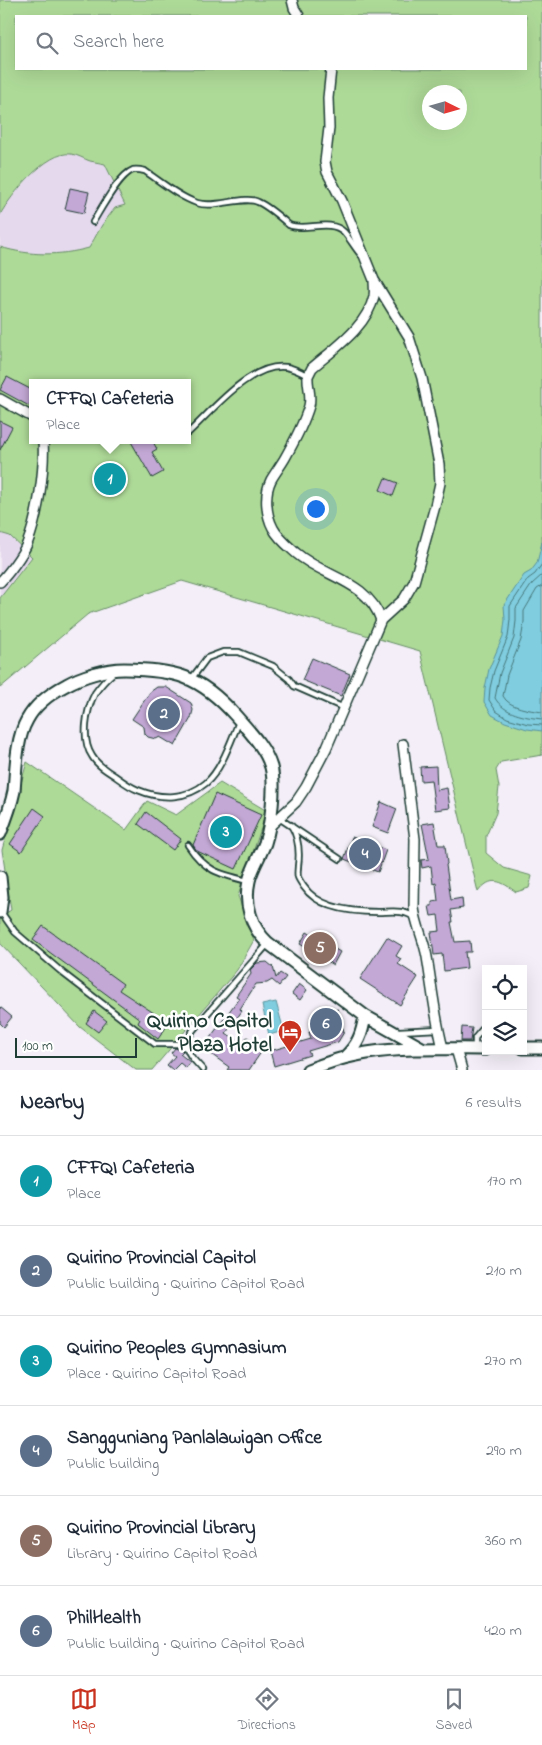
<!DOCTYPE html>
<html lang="en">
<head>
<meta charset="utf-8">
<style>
	body { margin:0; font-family:"Indie Flower",sans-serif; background:#f6f6f7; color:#1f2937 }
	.controls { position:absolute; right:15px; bottom:15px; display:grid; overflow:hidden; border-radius:0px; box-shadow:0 5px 20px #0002 }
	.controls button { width:45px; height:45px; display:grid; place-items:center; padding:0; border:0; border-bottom:1px solid #e0e1e3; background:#fff; color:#1f2937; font:25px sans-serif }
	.compass { position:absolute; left:422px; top:85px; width:45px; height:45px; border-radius:50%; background:#fff; box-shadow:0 5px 20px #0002; rotate:95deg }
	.scale { position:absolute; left:15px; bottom:12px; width:122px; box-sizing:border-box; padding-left:5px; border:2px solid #1f3d34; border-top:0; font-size:14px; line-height:18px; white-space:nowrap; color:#1f3d34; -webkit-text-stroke:4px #fff; paint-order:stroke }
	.you { position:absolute; left:315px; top:508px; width:18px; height:18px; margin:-12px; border:4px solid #fff; border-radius:50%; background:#1a73e8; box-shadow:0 0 0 8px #1a73e833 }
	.badge { display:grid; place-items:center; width:32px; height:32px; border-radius:50%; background:#c8321e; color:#fff; font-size:16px; font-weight:700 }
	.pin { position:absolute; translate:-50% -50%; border:2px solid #fff; box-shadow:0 1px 5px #0006 }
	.popup { position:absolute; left:29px; top:379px; width:162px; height:65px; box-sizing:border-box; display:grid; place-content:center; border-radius:0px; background:#fff; filter:drop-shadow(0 1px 4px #0005); font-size:16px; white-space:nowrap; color:#747a83 }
	.popup b { font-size:19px; color:#1f2937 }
	.popup::after { content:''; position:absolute; left:50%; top:100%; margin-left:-10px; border:10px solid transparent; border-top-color:#fff }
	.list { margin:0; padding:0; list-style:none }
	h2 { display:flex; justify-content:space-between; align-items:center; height:65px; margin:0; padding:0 20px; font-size:21px }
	h2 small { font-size:16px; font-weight:400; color:#747a83 }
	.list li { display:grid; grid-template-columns:32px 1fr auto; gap:15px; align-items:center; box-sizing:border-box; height:90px; padding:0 20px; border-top:1px solid #e0e1e3 }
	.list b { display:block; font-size:19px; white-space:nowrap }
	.list p { margin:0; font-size:16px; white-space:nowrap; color:#747a83 }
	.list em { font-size:16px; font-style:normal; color:#747a83 }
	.icon { flex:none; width:28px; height:28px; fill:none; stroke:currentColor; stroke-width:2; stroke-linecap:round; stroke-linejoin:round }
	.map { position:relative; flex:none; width:542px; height:1070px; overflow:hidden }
	.search { position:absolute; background:#fff; box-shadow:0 5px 20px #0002; left:15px; right:15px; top:15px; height:55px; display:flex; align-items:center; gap:12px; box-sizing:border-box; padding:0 18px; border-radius:0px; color:#747a83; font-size:19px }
	.sheet { height:605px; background:#fff }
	nav { display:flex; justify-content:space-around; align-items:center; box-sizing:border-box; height:70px; border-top:1px solid #e0e1e3; background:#fff; font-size:14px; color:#747a83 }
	nav a { display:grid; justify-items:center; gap:2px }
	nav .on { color:#c8321e }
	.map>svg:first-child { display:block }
</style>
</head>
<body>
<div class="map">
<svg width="542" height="1070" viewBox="0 0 542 1070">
	<rect width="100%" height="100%" fill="#f3eef7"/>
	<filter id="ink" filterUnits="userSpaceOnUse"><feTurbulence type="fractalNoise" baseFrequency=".02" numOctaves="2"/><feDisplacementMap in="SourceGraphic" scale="10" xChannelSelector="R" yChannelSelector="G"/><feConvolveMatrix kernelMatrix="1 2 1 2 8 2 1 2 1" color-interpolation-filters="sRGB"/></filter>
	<g filter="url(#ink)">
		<path fill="#e5d9ed" d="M70 153 91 161 105 164 125 206 115 208 102 225 89 248 72 253 36 255 14 251 0 247V215L6 203 41 165 53 158Z
			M0 533 10 536 32 557 0 598Z"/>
		<path fill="#aeda98" stroke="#668c66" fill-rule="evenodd" d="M0 0H542V755L501 762 496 770 499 787 496 813 486 836V853L504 868 532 876 529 888 516 892C501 881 491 875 478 892L420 651 182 581 88 614 0 688V598L32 557 10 536 0 533V247C30 256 59 256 89 248L102 225 115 208 125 205 105 164C100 163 95 162 90 161 84 159 78 155 71 154 47 150 10 196 0 215ZM16 16H526V69H16ZM430 92H460V122H430ZM32 383H188V440H32Z
			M27 762 126 830 147 801 176 815 220 783 267 811 238 896 254 940 237 970 152 1070H136L80 1027 0 943V917L11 910 2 850Z"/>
		<path fill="#80cde0" stroke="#59939b" d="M542 542V731L527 729 505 722 492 715 484 702 485 688 489 669 503 636 505 620 504 605 524 575 531 571 537 563Z
			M276 1002 284 1031 269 1035 262 1005Z"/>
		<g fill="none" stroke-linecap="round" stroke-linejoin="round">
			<path stroke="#467779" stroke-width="1" d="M542 564 535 574 528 579 510 606V620L508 637 494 671 490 688 489 700 496 711 507 718 528 724 542 725
				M542 575 532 584 516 608V621L514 638 500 673 495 698C504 714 525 717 542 719
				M542 586 537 589 524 611V622L521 640 507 675 503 696C509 708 530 710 542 712"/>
		</g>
		<path fill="#c3a8d5" stroke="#1f3d34" d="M70 188 89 192 84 213 65 209Z
			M7 377 32 390V399L29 406 0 390Z
			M0 421 12 427 0 450Z
			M130 440H152L157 449 152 452 163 472 152 478Z
			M105 469 109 475H123L122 485 101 486V482L98 480 96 475 99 470Z
			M385 478 398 483 393 496 380 490Z
			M312 658 350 674 341 696 302 680Z
			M157 687H166L191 703 193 710 191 718 175 746 160 737 156 739 148 737 145 734 144 727 132 719 150 692Z
			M436 766 437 790 447 788 450 808 435 810 431 780 421 781 420 767Z
			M215 794 261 815 236 869 197 851 193 845Z
			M381 802 397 809 388 833 372 827Z
			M34 808 45 816 21 852 10 844Z
			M146 812 181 839 173 850 138 824Z
			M434 822 438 845H445L447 864 446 865 451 900 462 898 463 908 451 910 453 922H451L455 942 470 941 471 952H465L467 968 444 971 442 954 434 955 431 932 440 931 438 915 431 916 429 906H432V902L438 901 436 883 433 884 431 866 422 868 421 860 429 859 422 824Z
			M352 837 386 850 378 872 344 859Z
			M43 926 123 984 119 990 169 1023 158 1039 138 1023 140 1019 33 940Z
			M307 932 340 952 333 965 300 944Z
			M387 937 402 946 396 956 401 959 398 964 418 977 400 1005 360 979Z
			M267 962 273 967 276 978 280 973 286 977 279 986 272 980 267 983 256 984 240 1009 242 1011 226 1033 242 1044 247 1037 264 1048 249 1070H227L229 1067 208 1052 212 1046 207 1042 239 998 236 996 251 974 250 970 257 963Z
			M299 984 307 990 300 1000 292 994Z
			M0 1007 12 1017 4 1027 0 1023Z
			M338 1009 344 1032 338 1042 308 1051 310 1055 274 1066 270 1051 311 1039 309 1032 328 1027 324 1014Z
			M94 1011 107 1021 98 1032 86 1023Z
			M462 1027 472 1028 470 1041H461Z
			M175 1048 183 1051 180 1054 190 1062 186 1068 180 1063 173 1070 167 1065 175 1056 171 1053Z"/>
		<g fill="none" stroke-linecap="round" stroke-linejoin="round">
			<defs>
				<path id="lane" d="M93 222C101 209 119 175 133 170 137 169 141 170 145 171 161 182 179 197 197 203 215 209 245 195 258 202 269 207 280 217 289 225 305 232 330 218 344 232 350 239 355 248 361 255
					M188 433C212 411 251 362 286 367 293 368 301 372 308 376
					M113 673C106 679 100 686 95 693 86 710 81 740 92 756 97 765 107 771 115 776 122 781 130 787 138 790 162 800 187 799 206 783 222 769 231 740 239 722
					M192 678 207 658 223 652H239L273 666 289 679 294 686 344 708
					M279 818 340 859
					M291 825C299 838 300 851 298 866 298 869 297 874 298 877 299 880 302 884 304 887 319 909 353 912 378 912 391 912 404 909 415 918
					M188 845C205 871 219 874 248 881
					M1 912 15 932 64 974 155 1044H177L186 1048
					M399 1031 438 1029
					M475 1047V1038L486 1025
					M203 1070C189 1054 181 1051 193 1030L267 945"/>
				<path id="street" d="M292 0 294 8 299 16
					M374 280C374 285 375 291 374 296 367 327 335 348 312 368L308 376C307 386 312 395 309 406 304 423 294 442 285 458 281 465 275 473 271 480 264 494 266 515 273 528 278 538 288 546 296 553 325 578 367 580 381 620
					M0 399 32 417
					M0 582C9 573 22 555 27 544 38 517 45 469 43 440
					M403 744 415 839 414 908C416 925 424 940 427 957 432 987 435 1018 443 1048
					M269 827 296 802 306 787 326 749 381 620 404 599 414 582 435 506 440 483 439 464 422 378 409 337 374 280 342 201 327 172 325 162 329 128 328 98 331 69
					M456 1049 462 1070"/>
				<path id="secondary" d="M0 834C6 819 11 806 14 791 16 769 16 739 27 720 35 705 51 693 66 685 82 676 106 669 124 669 175 670 199 675 235 715 249 731 265 747 271 767 276 786 271 824 265 843 260 856 252 868 249 881 244 903 251 928 268 943L365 1016 422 1048
					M0 877 2 897 0 912
					M523 1048H542
					M345 1057C358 1045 362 1034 365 1016
					M308 1070C327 1063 346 1056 367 1053 406 1047 446 1049 486 1049"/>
			</defs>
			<use href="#lane" stroke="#1f3d34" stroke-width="8"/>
			<use href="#street" stroke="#1f3d34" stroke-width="12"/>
			<use href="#secondary" stroke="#1f3d34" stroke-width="15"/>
			<use href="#lane" stroke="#fff" stroke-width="4.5"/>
			<use href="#street" stroke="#fff" stroke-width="9"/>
			<use href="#secondary" stroke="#fff" stroke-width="11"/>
		</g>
	</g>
	<defs>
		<symbol id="hotel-pin" viewBox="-11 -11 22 30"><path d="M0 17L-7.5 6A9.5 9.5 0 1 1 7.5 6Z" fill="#c8321e" stroke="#fff"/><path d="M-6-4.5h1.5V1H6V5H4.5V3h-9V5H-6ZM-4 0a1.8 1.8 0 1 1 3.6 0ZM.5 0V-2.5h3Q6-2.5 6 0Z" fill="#fff"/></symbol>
	</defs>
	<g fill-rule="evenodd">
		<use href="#hotel-pin" x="276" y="1018" width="28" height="38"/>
	</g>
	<g text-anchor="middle" stroke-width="5" stroke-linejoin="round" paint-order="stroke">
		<g font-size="21" font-weight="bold" fill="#1f3d34" stroke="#fff" text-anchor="end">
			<text x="272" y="1027">Quirino Capitol<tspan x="272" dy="24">Plaza Hotel</tspan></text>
		</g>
	</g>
</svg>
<div class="controls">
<button><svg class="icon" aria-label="locate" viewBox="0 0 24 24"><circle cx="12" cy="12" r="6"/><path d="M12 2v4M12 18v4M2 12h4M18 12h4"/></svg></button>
<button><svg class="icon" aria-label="layers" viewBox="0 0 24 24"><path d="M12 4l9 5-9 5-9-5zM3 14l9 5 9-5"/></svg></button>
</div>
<svg class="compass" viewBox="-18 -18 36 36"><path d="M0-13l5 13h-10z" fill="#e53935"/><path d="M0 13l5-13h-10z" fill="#747a83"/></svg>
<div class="scale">100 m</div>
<div class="you"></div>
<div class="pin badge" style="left:110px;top:479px;background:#0f9aa8">1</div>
<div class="popup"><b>CFFQI Cafeteria</b>Place</div>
<div class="pin badge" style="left:164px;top:714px;background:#5c6f8a">2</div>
<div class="pin badge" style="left:226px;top:832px;background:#0f9aa8">3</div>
<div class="pin badge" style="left:365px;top:854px;background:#5c6f8a">4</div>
<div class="pin badge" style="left:320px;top:948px;background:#8d6e63">5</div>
<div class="pin badge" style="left:326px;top:1024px;background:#5c6f8a">6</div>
<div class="search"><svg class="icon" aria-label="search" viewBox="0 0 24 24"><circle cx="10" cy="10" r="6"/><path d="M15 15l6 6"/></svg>Search here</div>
</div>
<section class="sheet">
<h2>Nearby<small>6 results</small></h2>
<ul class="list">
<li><span class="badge" style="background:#0f9aa8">1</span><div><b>CFFQI Cafeteria</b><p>Place</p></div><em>170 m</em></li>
<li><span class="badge" style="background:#5c6f8a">2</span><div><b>Quirino Provincial Capitol</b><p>Public building · Quirino Capitol Road</p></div><em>210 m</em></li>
<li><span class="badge" style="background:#0f9aa8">3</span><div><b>Quirino Peoples Gymnasium</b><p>Place · Quirino Capitol Road</p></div><em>270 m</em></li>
<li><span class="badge" style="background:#5c6f8a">4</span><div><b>Sangguniang Panlalawigan Office</b><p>Public building</p></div><em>290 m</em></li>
<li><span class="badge" style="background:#8d6e63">5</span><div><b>Quirino Provincial Library</b><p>Library · Quirino Capitol Road</p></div><em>360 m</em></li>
<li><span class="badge" style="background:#5c6f8a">6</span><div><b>PhilHealth</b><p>Public building · Quirino Capitol Road</p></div><em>420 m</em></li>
</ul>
</section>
<nav>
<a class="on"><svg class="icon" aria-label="map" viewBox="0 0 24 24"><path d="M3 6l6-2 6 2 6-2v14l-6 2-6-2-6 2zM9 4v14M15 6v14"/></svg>Map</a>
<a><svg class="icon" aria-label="directions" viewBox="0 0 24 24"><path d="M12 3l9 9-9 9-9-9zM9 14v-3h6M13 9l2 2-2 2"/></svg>Directions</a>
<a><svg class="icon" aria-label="saved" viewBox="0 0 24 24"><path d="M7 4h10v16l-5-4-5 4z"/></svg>Saved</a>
</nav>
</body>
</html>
